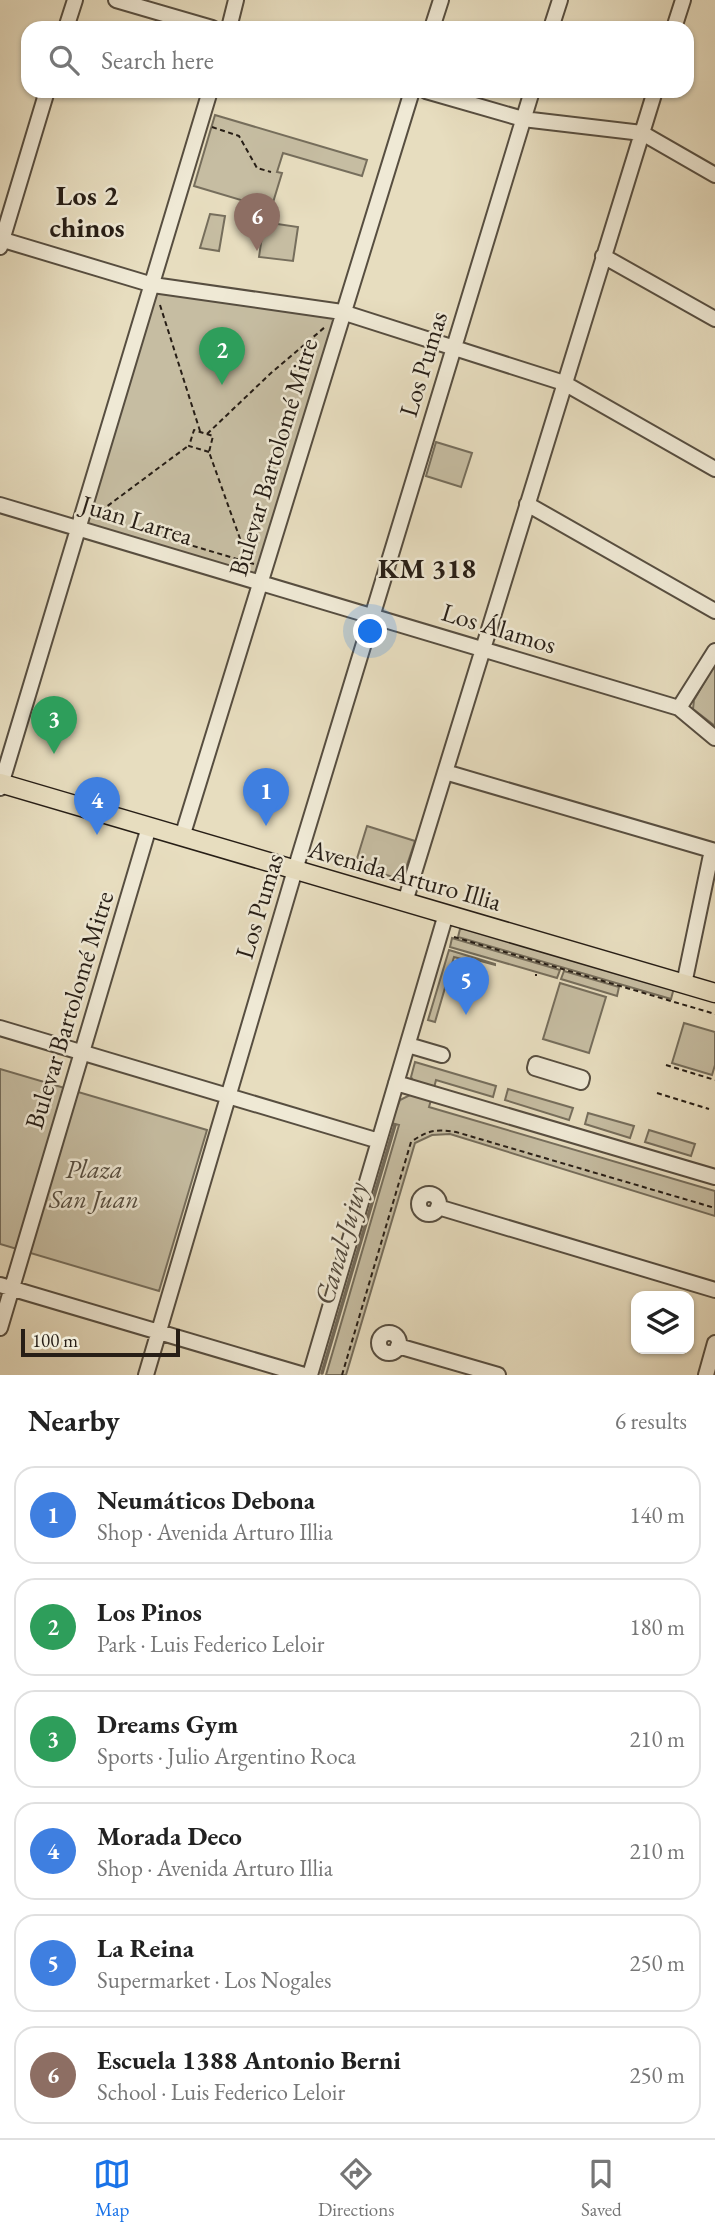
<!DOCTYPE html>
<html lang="en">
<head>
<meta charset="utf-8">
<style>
	body { margin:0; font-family:"EB Garamond",serif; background:#f2f2f2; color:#222 }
	.controls { position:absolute; right:21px; bottom:21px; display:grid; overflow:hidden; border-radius:14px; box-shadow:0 2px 5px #0004 }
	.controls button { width:63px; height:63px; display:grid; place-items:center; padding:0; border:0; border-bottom:2px solid #e0e0e0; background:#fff; color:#222; font:35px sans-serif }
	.scale { position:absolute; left:21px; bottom:18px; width:159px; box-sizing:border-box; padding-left:7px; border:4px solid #271e16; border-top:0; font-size:19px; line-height:24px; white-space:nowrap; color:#271e16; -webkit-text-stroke:5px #efe9d5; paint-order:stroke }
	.you { position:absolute; left:371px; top:632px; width:24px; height:24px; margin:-18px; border:5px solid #fff; border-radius:50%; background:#1a73e8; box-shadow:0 0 0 10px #1a73e833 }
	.badge { display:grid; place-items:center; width:46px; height:46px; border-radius:50%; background:#1a73e8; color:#fff; font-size:23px; font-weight:700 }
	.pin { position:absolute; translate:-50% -58px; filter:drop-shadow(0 2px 4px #0008) }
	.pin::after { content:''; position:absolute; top:37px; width:24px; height:21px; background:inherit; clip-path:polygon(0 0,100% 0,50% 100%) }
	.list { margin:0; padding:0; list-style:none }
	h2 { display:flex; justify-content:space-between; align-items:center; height:91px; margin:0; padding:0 28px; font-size:30px }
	h2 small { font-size:23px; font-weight:400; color:#767676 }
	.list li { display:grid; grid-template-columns:46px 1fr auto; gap:21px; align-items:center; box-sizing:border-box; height:98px; margin:0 14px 14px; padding:0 14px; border:2px solid #e0e0e0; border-radius:21px }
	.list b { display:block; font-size:26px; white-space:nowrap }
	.list p { margin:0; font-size:23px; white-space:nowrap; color:#767676 }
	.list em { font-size:23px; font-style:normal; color:#767676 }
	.icon { flex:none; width:38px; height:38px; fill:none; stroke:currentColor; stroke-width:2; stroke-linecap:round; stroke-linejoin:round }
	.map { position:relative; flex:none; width:715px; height:1375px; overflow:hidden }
	.search { position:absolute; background:#fff; box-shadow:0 2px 5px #0004; left:21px; right:21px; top:21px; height:77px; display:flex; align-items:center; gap:18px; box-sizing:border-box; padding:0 24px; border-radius:21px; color:#767676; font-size:26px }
	.sheet { height:763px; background:#fff }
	nav { display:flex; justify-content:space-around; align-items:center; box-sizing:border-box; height:98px; border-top:2px solid #e0e0e0; background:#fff; font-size:19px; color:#767676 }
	nav a { display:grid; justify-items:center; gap:4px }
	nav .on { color:#1a73e8 }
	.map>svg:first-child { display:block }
</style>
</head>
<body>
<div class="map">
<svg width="715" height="1375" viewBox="0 0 715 1375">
	<rect width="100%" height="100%" fill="#e7ddbf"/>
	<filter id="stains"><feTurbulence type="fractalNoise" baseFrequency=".00286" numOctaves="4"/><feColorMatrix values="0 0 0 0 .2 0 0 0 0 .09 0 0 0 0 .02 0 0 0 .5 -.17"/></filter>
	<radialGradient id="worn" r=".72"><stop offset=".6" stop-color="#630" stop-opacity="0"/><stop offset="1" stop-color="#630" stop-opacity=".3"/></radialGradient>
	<path fill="#c6bda2" stroke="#766e5c" stroke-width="2" d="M215 115 367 160 362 176 283 153 277 172 282 173 271 209 194 186Z
		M210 214 225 216 219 251 200 248Z
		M264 222 298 227 293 261 259 257Z
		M153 285 342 312 261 582 80 528Z
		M436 442 472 453 461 487 426 476Z
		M715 664V726L693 709 694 700Z
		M367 826 415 841 402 880 355 865Z
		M460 929H474L674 988 671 999 458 937Z
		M452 938 560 970 557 978 450 947Z
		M449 950 495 964V965L477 960 476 963 454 957 435 1022 428 1020Z
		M564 971 619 987 617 996 561 979Z
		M560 983 606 997 589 1053 543 1039Z
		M684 1023 715 1032V1065L712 1075 672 1063Z
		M415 1062 496 1086 493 1097 436 1080 434 1088 414 1082 411 1077Z
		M0 1069 207 1130 159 1291 0 1244Z
		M508 1089 573 1108 569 1120 505 1100Z
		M412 1094 431 1100 429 1107 715 1191V1216L450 1134 432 1135 415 1143 346 1375H326L399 1125 391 1123 400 1100Z
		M588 1113 634 1126 630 1138 585 1124Z
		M649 1130 695 1144 691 1156 645 1142Z"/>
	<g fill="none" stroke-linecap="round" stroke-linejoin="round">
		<path stroke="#736a59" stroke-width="3.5" d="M322 1373 395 1125"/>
		<defs>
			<path id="minor" d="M116 0 212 28
				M66 28 75 0
				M229 28 236 0
				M432 28 441 0
				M551 28 560 0
				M674 28 683 0
				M426 91 523 119 642 133 715 175
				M0 239 153 285 342 312 564 383 715 469
				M0 247 47 91
				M603 256 715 319
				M527 504 715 611
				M0 505 679 708 715 738
				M679 708 715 651
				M445 772 715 851
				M0 788 210 91
				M182 837 412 91
				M405 902 655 91
				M684 984 712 850
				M0 1028 379 1141
				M408 1045 442 1055
				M536 1064 582 1078 581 1082 535 1068Z
				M396 1083 715 1177
				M419 1204a10 10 0 1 1 20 0a10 10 0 1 1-20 0Z
				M438 1207 715 1290
				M0 1285 304 1375
				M0 1328 149 827
				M379 1343a10 10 0 1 1 20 0a10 10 0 1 1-20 0Z
				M398 1346 498 1375
				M146 1375 295 870 532 91
				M310 1375 446 914
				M706 1375 715 1343"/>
			<path id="major" d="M0 783 715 993"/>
		</defs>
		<use href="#minor" stroke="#574e40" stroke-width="18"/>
		<use href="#major" stroke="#271e16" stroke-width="21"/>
		<path stroke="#271e16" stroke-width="2" stroke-dasharray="5 3.5" stroke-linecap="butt" d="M212 127 239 136 257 168 271 172
			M160 305 200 431
			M207 434 271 373 325 327
			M209 452 189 446 194 430 213 436 209 452 243 547 239 560
			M94 516 188 446
			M95 517 254 564
			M454 937 715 1014
			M536 976V974
			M666 1065 715 1080
			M657 1093 709 1109
			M342 1375 411 1142C428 1130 435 1129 456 1132L715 1208"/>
		<use href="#minor" stroke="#efe9d5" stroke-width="14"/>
		<use href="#major" stroke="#e7ddbf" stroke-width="18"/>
	</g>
	<g text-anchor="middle" stroke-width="5" stroke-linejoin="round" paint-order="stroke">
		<g font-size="26" fill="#271e16" stroke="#efe9d5">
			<text transform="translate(423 364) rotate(-73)" y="9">Los Pumas</text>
			<text transform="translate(273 457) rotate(-73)" y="9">Bulevar Bartolomé Mitre</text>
			<text transform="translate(137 520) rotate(17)" y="9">Juan Larrea</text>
			<text transform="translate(499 628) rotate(17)" y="9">Los Álamos</text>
			<text transform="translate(405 875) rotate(16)" y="9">Avenida Arturo Illia</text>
			<text transform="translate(259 906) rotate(-73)" y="9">Los Pumas</text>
			<text transform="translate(69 1010) rotate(-73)" y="9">Bulevar Bartolomé Mitre</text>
		</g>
		<g font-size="26" font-style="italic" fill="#574e40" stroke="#efe9d5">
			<text x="94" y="1178">Plaza<tspan x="94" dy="30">San Juan</tspan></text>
		</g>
		<g font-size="28" font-weight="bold" fill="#271e16" stroke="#efe9d5">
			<text x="87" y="205">Los 2<tspan x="87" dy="32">chinos</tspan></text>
			<text x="427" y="578">KM 318</text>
		</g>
		<g font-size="28" font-style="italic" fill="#534a3d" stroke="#efe9d5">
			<text transform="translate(340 1243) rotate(-74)" y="10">Canal Jujuy</text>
		</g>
	</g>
	<rect width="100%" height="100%" filter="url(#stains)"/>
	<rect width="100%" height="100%" fill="url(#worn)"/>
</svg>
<div class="controls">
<button><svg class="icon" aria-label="layers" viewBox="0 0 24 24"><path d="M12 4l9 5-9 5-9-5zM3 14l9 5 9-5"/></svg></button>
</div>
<div class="scale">100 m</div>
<div class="you"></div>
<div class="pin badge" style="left:266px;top:826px;background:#3f7fe0">1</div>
<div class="pin badge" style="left:222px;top:385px;background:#2e9e5b">2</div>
<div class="pin badge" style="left:54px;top:754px;background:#2e9e5b">3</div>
<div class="pin badge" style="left:97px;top:835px;background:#3f7fe0">4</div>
<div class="pin badge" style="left:466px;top:1015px;background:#3f7fe0">5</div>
<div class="pin badge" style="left:257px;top:251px;background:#8d6e63">6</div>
<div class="search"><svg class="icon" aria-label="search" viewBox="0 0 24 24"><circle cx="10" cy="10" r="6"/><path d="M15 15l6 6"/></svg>Search here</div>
</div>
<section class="sheet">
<h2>Nearby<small>6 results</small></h2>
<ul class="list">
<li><span class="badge" style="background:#3f7fe0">1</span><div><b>Neumáticos Debona</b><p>Shop · Avenida Arturo Illia</p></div><em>140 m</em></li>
<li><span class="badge" style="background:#2e9e5b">2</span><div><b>Los Pinos</b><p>Park · Luis Federico Leloir</p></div><em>180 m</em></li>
<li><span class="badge" style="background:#2e9e5b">3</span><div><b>Dreams Gym</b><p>Sports · Julio Argentino Roca</p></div><em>210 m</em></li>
<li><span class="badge" style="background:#3f7fe0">4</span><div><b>Morada Deco</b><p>Shop · Avenida Arturo Illia</p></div><em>210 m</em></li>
<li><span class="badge" style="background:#3f7fe0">5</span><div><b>La Reina</b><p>Supermarket · Los Nogales</p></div><em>250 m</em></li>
<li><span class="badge" style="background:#8d6e63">6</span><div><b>Escuela 1388 Antonio Berni</b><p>School · Luis Federico Leloir</p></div><em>250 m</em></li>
</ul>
</section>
<nav>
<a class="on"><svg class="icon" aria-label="map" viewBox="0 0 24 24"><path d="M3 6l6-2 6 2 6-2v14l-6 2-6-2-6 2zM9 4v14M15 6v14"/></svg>Map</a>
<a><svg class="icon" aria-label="directions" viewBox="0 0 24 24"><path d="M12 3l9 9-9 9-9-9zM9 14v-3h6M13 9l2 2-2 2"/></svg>Directions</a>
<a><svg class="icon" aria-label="saved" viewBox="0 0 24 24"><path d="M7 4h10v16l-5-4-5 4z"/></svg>Saved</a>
</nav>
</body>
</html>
